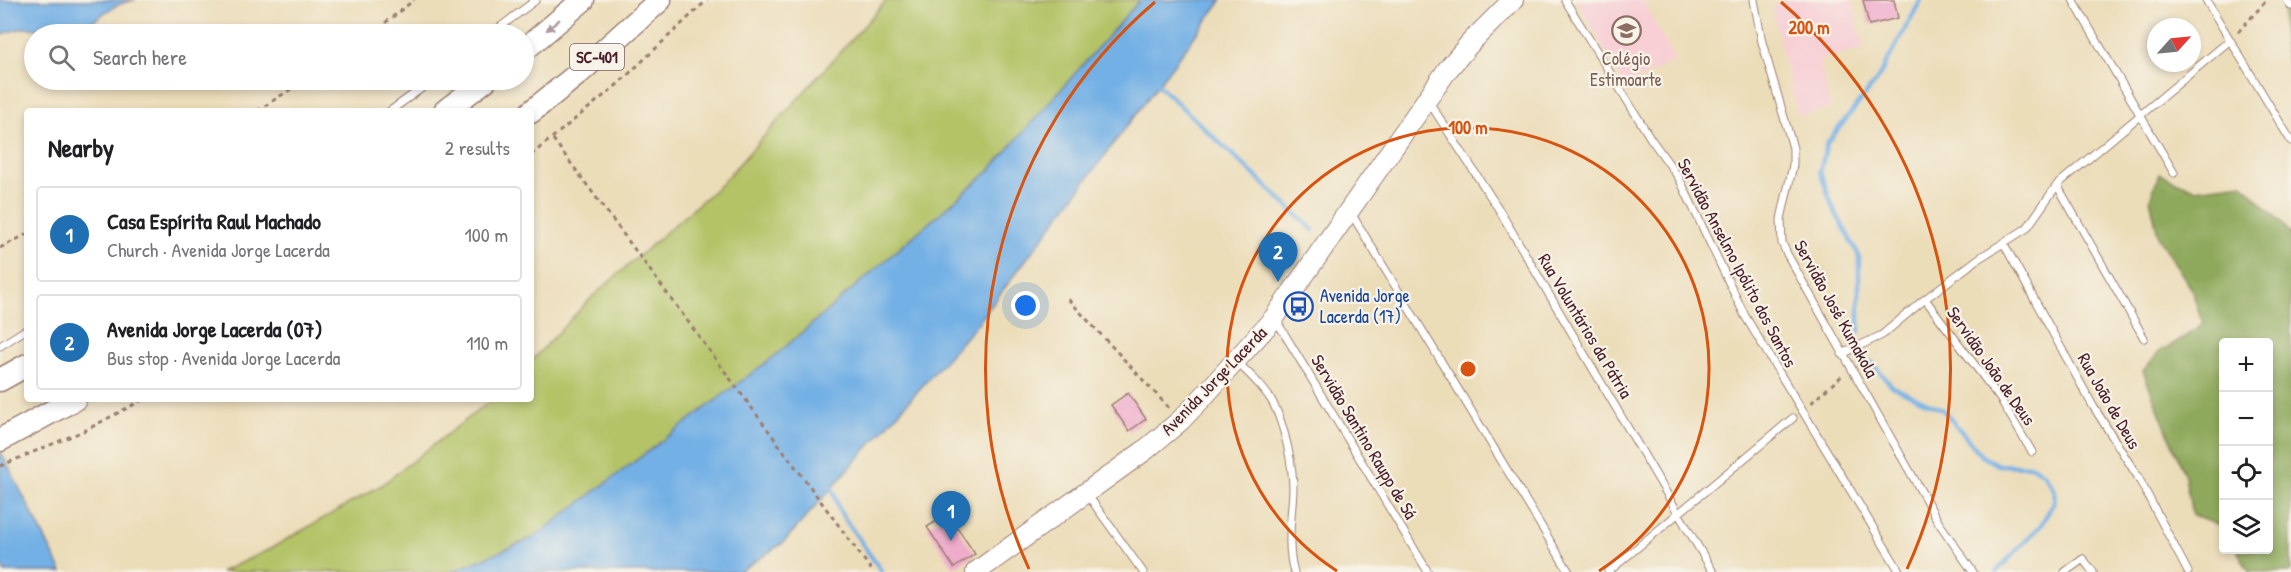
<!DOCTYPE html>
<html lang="en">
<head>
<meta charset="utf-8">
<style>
	body { margin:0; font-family:"Patrick Hand",sans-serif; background:#f6f6f6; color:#202124 }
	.controls { position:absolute; right:18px; bottom:18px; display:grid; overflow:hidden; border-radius:6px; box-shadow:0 3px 9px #0003 }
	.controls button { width:54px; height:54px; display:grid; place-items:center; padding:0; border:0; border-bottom:2px solid #e0e0e0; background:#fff; color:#202124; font:30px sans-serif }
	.compass { position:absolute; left:2147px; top:18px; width:54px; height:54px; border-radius:50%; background:#fff; box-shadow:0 3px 9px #0003; rotate:63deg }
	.you { position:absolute; left:1026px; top:306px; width:21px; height:21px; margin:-15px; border:4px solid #fff; border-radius:50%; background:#1a73e8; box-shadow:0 0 0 9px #1a73e833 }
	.badge { display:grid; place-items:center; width:39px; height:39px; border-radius:50%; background:#1f6fb2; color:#fff; font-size:20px; font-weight:700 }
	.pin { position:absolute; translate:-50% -50px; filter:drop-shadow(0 2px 3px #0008) }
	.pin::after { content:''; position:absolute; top:32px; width:21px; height:18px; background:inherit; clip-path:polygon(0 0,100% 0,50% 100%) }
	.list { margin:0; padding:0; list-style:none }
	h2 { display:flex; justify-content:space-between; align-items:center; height:78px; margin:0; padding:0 24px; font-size:26px }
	h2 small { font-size:20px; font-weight:400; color:#757577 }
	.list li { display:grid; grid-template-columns:39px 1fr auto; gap:18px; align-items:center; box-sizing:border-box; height:96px; margin:0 12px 12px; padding:0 12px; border:2px solid #e0e0e0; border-radius:6px }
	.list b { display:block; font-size:22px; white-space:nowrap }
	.list p { margin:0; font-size:20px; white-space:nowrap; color:#757577 }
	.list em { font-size:20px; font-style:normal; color:#757577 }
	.icon { flex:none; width:33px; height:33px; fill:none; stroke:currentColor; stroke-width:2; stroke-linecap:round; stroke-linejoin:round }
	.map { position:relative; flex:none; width:2291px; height:572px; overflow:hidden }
	.search { position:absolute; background:#fff; box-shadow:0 3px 9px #0003; left:24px; top:24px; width:510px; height:66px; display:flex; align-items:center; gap:15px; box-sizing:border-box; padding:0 21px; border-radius:33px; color:#757577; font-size:22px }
	.panel { position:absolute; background:#fff; box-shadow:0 3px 9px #0003; left:24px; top:108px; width:510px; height:294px; border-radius:6px }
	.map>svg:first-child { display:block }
</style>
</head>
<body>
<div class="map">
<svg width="2291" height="572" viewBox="0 0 2291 572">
	<rect width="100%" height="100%" fill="#f7f3e8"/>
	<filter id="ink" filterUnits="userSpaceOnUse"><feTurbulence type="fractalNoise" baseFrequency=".0167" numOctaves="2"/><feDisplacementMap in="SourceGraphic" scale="12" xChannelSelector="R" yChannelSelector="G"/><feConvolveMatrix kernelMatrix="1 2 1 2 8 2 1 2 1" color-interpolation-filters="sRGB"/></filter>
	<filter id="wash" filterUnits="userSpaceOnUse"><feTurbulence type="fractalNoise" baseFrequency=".008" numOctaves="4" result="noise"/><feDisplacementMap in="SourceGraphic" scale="24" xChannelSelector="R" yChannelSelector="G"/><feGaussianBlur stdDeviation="1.35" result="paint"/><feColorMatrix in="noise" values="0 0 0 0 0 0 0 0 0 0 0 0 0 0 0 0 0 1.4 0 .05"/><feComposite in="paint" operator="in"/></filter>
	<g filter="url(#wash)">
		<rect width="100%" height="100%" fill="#ecddb9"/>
		<path fill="#f7cfd5" d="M1577 0H1642L1675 60 1625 87Z
			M1792 0H1852L1864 49 1819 60 1831 108 1798 116 1771 5Z"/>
		<path fill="#b3c366" stroke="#7e7148" stroke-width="1.5" d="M887 0H1140L989 171 776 355 533 538 451 572H221L268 550 380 486 493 399H531V361L593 296 721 184Z"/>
		<path fill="#8ea95b" stroke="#6c6443" stroke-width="1.5" d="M2285 5 2291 15V71C2281 49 2280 28 2285 5Z
			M2159 174 2195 189 2242 183 2283 224 2291 235V572H2249L2237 550H2268V342H2224L2223 527 2192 515 2185 476 2143 371 2161 350 2181 340 2203 324 2191 288 2159 239 2150 199Z"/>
		<path fill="#73b0e5" stroke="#5e6888" stroke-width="1.5" d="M0 0H136C106 4 99 23 74 31 58 36 43 28 27 28 18 28 8 32 0 36Z
			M1140 0H1222L979 322 783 543 739 572H451L533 538 776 355 989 171Z
			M0 450 62 572H5L0 562Z"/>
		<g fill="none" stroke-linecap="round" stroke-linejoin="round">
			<path stroke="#73b0e5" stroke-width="4.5" d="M1155 82 1313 230
				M1859 332V256L1833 208 1820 172 1827 143 1877 80 1921 0
				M1871 362 1893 387 1943 410 1983 457 1998 465 2032 466 2044 474 2055 491 2054 502 2041 525 1996 572
				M831 485 840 512 882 572"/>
		</g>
		<g id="blocks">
			<path fill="#efaccb" d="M1863 0H1894L1898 18 1869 25Z
				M1128 393 1146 419 1129 431 1111 405Z
				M948 514 975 554 954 568 927 527Z"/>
		</g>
	</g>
	<g filter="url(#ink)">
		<use href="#blocks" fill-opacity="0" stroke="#9b7e72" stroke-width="1.5"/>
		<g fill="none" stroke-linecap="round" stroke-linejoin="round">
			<defs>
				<path id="service" d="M1565 0 1651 139 1679 178 1745 316 1900 572
					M1754 0 1762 42 1793 148V165L1781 219 1782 243 1787 254 1939 523 1973 572
					M2073 0 2174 173
					M2206 0 2291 141
					M2287 0 2291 6
					M491 34 536 0
					M1429 102 1498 208 1713 572
					M390 111 433 80
					M2057 185 2144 338
					M1351 213 1569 572
					M2004 244 2093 406 2138 477 2188 572
					M1925 299 2001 400 2032 452
					M1276 320 1428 572
					M0 346 27 329
					M1842 354 1882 335 1925 299 1978 259 2027 228 2057 185 2229 41
					M1236 361C1249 374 1264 387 1273 403 1284 424 1293 464 1293 489 1292 517 1286 544 1294 572
					M1087 494 1143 572
					M1608 572 1793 418
					M2065 572 2083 559 2093 572"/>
				<path id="secondary" d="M976 572 1144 451 1180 421 1202 398 1274 318 1448 69 1472 41 1513 0"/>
				<path id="trunk" d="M524 50 583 0
					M445 111 486 80
					M531 112 579 73 660 0
					M0 380 27 365
					M0 440 75 399"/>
			</defs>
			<use href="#service" stroke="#9b7e72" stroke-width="9"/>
			<use href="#secondary" stroke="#9b7e72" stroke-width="22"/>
			<use href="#trunk" stroke="#9b7e72" stroke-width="25"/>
			<path stroke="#9b7e72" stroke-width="3" stroke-dasharray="4.5 4.5" stroke-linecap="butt" d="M2238 32 2267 0
				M371 34 414 0
				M257 111 305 80
				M553 139 873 572
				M531 155 618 84 707 0
				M0 248 27 234
				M1068 299 1169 408
				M1811 403 1844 374
				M0 466 86 430 144 399"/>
			<use href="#service" stroke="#fff" stroke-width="7"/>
			<use href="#secondary" stroke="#fff" stroke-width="20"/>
			<use href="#trunk" stroke="#fff" stroke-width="22"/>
		</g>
		<defs><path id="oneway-solid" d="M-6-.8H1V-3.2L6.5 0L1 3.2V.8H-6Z" transform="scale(1.5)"/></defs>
		<use fill="#ae9aa0" href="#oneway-solid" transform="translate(553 25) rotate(140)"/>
	</g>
	<g fill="none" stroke="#d8530f" stroke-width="3">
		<path d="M1337 571A241 241 0 1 1 1599 571"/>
		<path d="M1029 569A482 482 0 0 1 1155 2M1781 2A482 482 0 0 1 1907 569"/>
	</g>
	<defs>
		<symbol id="school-ring" viewBox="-11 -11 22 22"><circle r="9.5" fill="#f7f3e8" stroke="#8d6e63" stroke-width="1.5"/><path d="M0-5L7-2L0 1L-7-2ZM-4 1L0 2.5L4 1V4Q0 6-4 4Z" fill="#8d6e63"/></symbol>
		<symbol id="bus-ring" viewBox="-11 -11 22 22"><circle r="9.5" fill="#f7f3e8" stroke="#1a4fb4" stroke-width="1.5"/><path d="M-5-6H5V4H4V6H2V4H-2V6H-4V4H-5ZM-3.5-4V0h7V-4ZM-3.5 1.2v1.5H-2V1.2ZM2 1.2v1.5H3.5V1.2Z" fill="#1a4fb4"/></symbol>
	</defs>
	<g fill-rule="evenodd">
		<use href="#school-ring" x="1610" y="14" width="33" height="33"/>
		<use href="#bus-ring" x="1282" y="290" width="33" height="33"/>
	</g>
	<g text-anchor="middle" stroke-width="4.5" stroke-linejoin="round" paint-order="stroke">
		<rect fill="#f7f3e8" stroke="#7e5f64" stroke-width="1.5" x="570" y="44" width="54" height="26" rx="4.5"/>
		<g font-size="16" font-weight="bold" fill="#4a1f2b">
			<text x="597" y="63">SC-401</text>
		</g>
		<g font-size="18" fill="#785e54" stroke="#f7f3e8">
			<text x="1626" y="65">Colégio<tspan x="1626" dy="21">Estimoarte</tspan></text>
		</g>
		<g font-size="18" fill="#4a1f2b" stroke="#f7f3e8">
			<text transform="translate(1737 263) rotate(62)" y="6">Servidão Anselmo Ipólito dos Santos</text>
			<text transform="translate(1836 309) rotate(61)" y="6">Servidão José Kumakola</text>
			<text transform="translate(1585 326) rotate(59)" y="6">Rua Voluntários da Pátria</text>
			<text transform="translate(1991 366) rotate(55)" y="6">Servidão João de Deus</text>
			<text transform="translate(1214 381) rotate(-46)" y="6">Avenida Jorge Lacerda</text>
			<text transform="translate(2109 401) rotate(60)" y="6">Rua João de Deus</text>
			<text transform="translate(1364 437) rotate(59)" y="6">Servidão Santino Raupp de Sá</text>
		</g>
		<g font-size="18" fill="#164399" stroke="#f7f3e8" text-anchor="start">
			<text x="1320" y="302">Avenida Jorge<tspan x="1320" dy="21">Lacerda (17)</tspan></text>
		</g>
	</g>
	<circle cx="1468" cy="369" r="9" fill="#d8530f" stroke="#f7f3e8" stroke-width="3"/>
	<g font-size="18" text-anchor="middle" font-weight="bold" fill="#d8530f" stroke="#f7f3e8" stroke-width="4.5" stroke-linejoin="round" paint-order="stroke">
		<text x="1809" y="34">200 m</text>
		<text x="1468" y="134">100 m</text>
	</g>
</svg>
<div class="controls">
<button>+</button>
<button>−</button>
<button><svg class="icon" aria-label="locate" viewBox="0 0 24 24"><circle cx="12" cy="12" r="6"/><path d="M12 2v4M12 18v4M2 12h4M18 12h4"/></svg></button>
<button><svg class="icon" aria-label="layers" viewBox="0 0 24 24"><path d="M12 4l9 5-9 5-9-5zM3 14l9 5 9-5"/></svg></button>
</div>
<svg class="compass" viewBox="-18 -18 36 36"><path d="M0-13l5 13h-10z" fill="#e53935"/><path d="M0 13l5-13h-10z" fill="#757577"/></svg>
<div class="you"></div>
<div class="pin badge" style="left:951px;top:541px">1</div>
<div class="pin badge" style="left:1278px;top:282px">2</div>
<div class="search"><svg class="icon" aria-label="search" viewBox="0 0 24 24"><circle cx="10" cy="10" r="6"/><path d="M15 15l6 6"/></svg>Search here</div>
<section class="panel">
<h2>Nearby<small>2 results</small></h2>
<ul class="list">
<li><span class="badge">1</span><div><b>Casa Espírita Raul Machado</b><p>Church · Avenida Jorge Lacerda</p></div><em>100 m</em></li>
<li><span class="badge">2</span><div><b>Avenida Jorge Lacerda (07)</b><p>Bus stop · Avenida Jorge Lacerda</p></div><em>110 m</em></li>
</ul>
</section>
</div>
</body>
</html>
